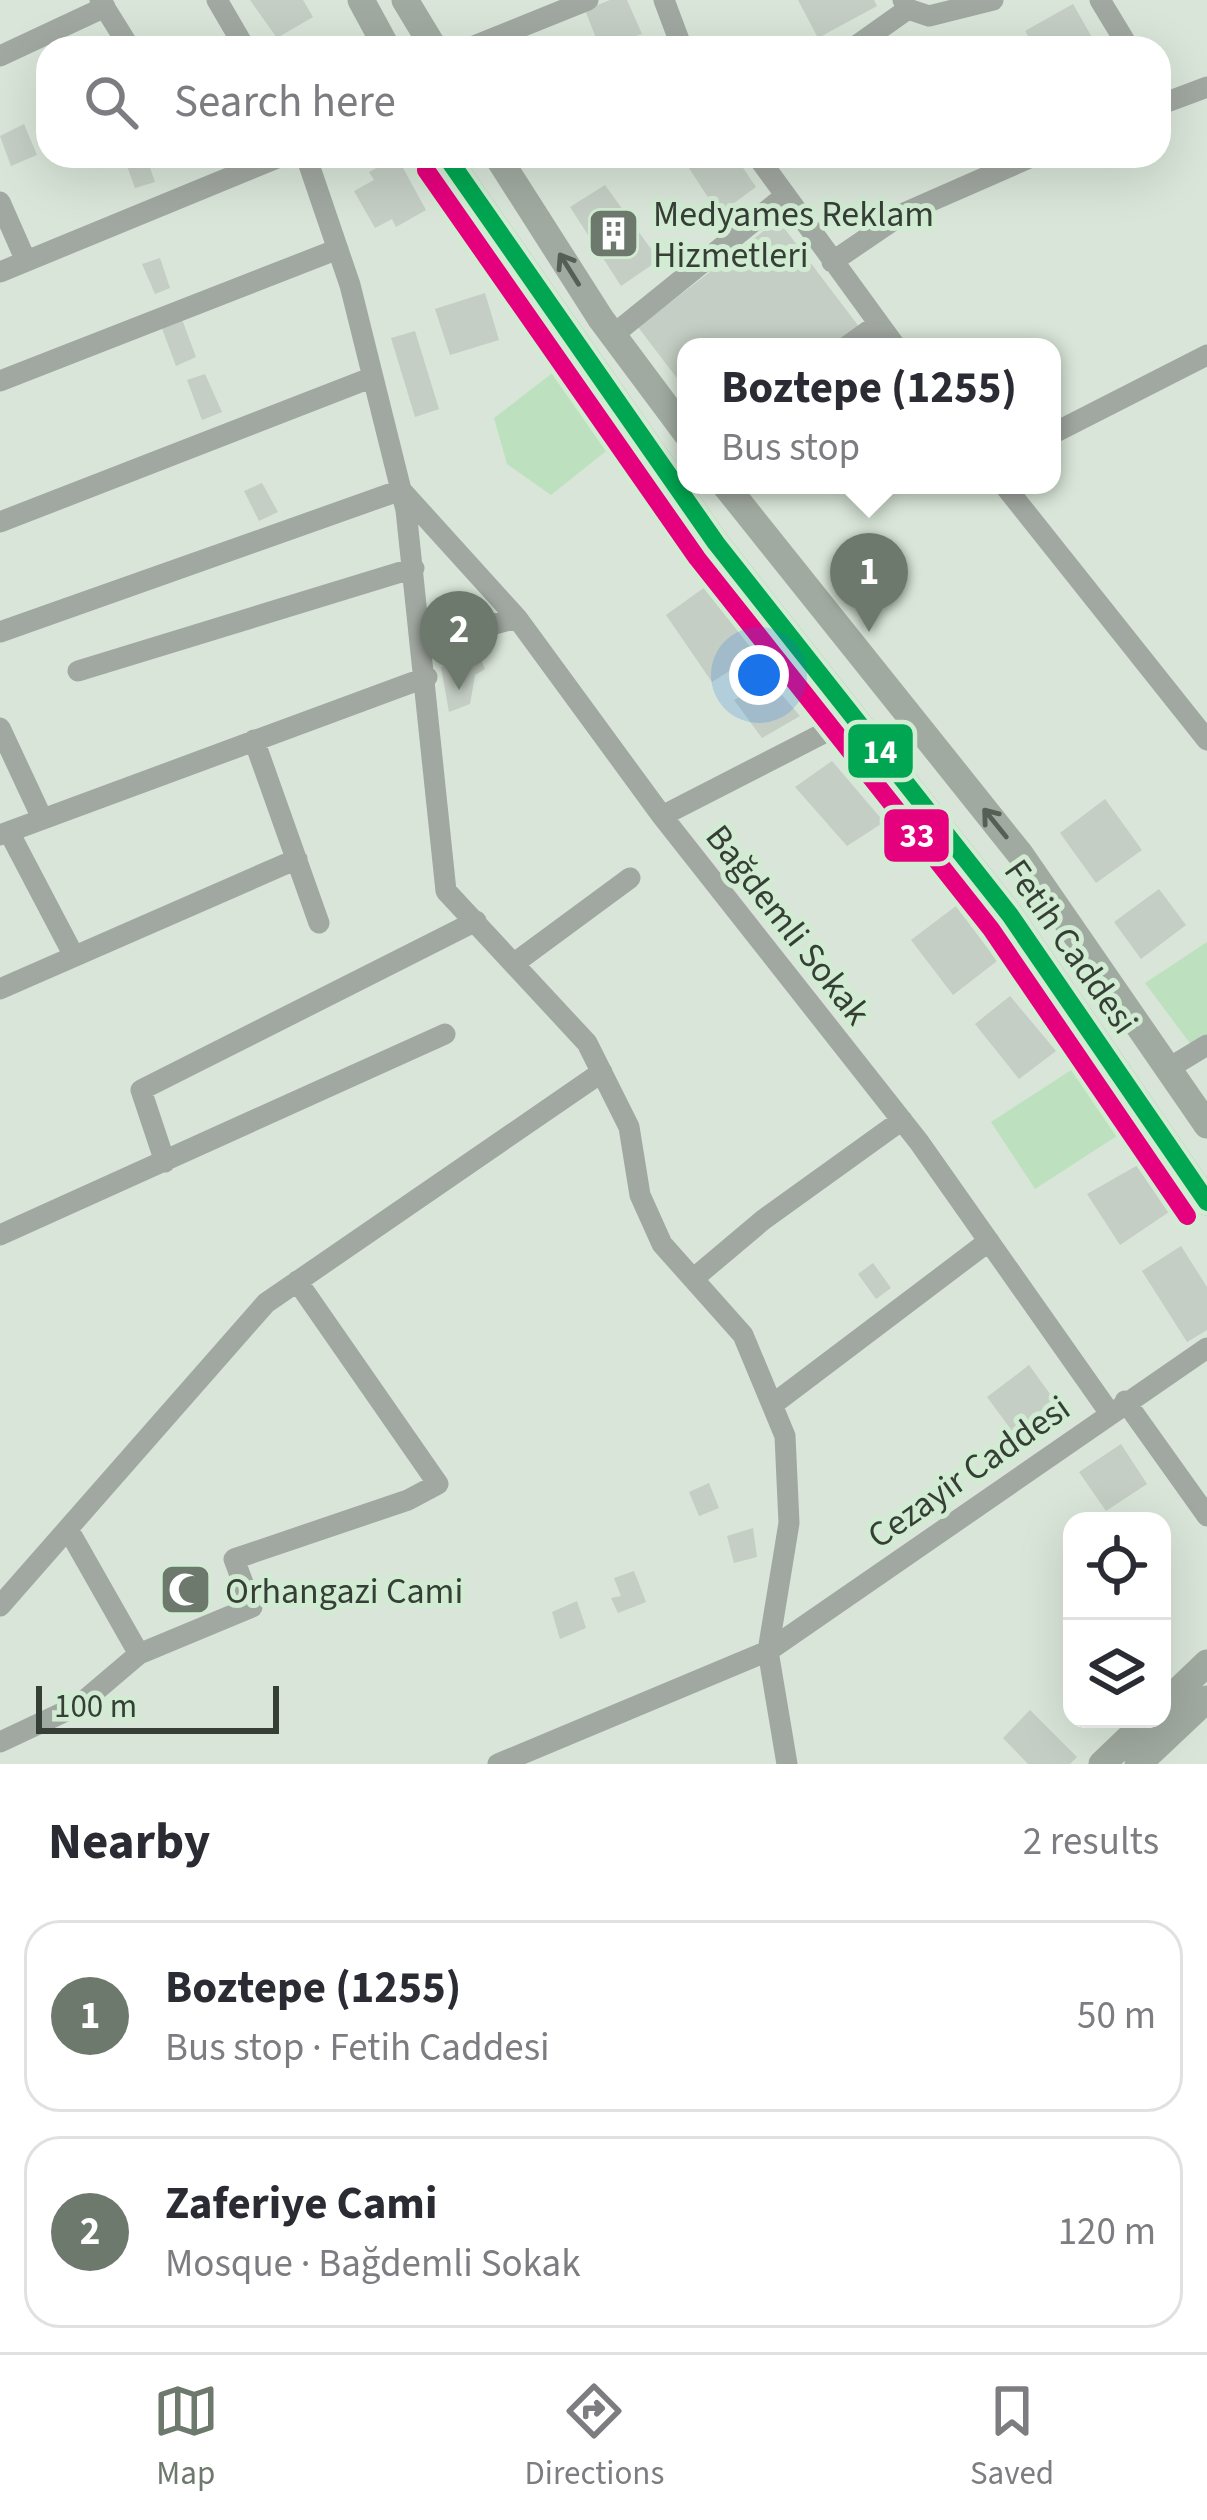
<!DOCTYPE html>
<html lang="en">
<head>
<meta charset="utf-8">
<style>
	body { margin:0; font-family:"Source Sans 3",sans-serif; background:#f2f2f3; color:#2b2b33 }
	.controls { position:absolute; right:36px; bottom:36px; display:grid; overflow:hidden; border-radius:24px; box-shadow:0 12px 48px #0002 }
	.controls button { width:108px; height:108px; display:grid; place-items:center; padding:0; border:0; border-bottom:3px solid #e1e1e2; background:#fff; color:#2b2b33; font:60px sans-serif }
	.scale { position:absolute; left:36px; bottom:30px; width:243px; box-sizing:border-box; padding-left:12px; border:6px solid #353f35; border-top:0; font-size:33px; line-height:42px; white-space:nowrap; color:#353f35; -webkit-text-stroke:9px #d2ebd3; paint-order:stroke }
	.you { position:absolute; left:759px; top:675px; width:42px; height:42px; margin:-30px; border:9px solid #fff; border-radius:50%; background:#1a73e8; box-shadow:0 0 0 18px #1a73e833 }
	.badge { display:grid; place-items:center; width:78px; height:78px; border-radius:50%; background:#6e796e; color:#fff; font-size:39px; font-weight:700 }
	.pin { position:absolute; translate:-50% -99px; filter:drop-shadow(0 3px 6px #0008) }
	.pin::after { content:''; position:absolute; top:63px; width:42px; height:36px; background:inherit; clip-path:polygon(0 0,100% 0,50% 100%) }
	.popup { position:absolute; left:677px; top:338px; width:384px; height:156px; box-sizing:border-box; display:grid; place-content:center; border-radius:24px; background:#fff; filter:drop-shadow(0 3px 9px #0005); font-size:39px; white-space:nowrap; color:#7c7c81 }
	.popup b { font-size:45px; color:#2b2b33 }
	.popup::after { content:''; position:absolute; left:50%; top:100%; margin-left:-24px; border:24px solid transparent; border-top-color:#fff }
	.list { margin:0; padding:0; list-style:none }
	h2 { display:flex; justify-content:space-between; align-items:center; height:156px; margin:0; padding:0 48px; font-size:51px }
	h2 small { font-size:39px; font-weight:400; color:#7c7c81 }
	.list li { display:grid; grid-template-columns:78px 1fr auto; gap:36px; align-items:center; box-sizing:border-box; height:192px; margin:0 24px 24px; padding:0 24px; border:3px solid #e1e1e2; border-radius:36px }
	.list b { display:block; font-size:45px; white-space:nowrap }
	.list p { margin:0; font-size:39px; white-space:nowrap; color:#7c7c81 }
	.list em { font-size:39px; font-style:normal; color:#7c7c81 }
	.icon { flex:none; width:66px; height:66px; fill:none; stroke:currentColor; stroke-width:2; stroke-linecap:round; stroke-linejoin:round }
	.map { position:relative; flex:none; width:1207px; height:1764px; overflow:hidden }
	.search { position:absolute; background:#fff; box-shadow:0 12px 48px #0002; left:36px; right:36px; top:36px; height:132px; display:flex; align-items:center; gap:30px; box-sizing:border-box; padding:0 42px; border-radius:36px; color:#7c7c81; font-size:45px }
	.sheet { height:588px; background:#fff }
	nav { display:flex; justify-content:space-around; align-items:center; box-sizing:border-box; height:168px; border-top:3px solid #e1e1e2; background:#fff; font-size:33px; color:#7c7c81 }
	nav a { display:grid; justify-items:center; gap:6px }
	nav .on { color:#6e796e }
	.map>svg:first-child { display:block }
</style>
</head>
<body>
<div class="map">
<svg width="1207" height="1764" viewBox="0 0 1207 1764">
	<rect width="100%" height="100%" fill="#d8e5d8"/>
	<path fill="#bde1be" d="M568 361 625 436 551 495 507 464 494 418Z
		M1207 942V1036L1192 1046 1145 983Z
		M1079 1065 1123 1132 1035 1189 991 1122Z"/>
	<path fill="#c4cec4" d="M250 0H303L313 17 277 38Z
		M610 0H627L642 34 600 48 585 10Z
		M798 0H874L877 6 818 38Z
		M1073 4 1098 48H1035L1025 31Z
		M24 124 37 155 11 166 0 136Z
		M146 156 155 182 135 188 124 158Z
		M681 156H735L756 187 719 214Z
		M397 157 426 210 396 227 392 219 375 228 354 191 374 180 369 172Z
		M605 185 659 260 621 286 570 207Z
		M778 220 863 332 843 347H686V390L638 327Z
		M160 258 170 288 155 294 142 264Z
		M485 293 499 340 450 355 435 309Z
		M180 314 196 357 176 366 160 323Z
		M415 331 439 409 415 417 391 338Z
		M205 374 222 412 202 420 187 380Z
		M262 483 278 512 259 521 244 491Z
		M705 587 756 654 712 682 666 615Z
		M480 657 485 669 475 675 470 704 449 712 441 667Z
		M770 681 800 716 762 738 734 700Z
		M832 761 884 822 847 846 795 787Z
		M1105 799 1142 850 1096 883 1060 833Z
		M1159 889 1186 925 1141 959 1114 922Z
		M956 906 997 961 953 995 911 940Z
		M1010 996 1056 1051 1019 1079 975 1024Z
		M1138 1165 1169 1212 1120 1245 1087 1194Z
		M1181 1246 1207 1287V1330L1187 1342 1142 1271Z
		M873 1263 891 1288 876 1299 858 1274Z
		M1029 1365 1063 1412 1021 1443 987 1397Z
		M1121 1444 1147 1484 1106 1511 1079 1472Z
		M709 1483 719 1508 699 1516 689 1492Z
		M753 1528 757 1557 734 1563 727 1536Z
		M203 1569 209 1603 169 1610 163 1577Z
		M634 1571 646 1602 618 1613 611 1598 621 1596 614 1578Z
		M577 1601 586 1628 560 1639 552 1612Z
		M1030 1710 1077 1757 1070 1764H1028L1003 1738Z"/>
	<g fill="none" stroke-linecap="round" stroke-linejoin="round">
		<path stroke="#a1a7a1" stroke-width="21" d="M100 0 130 48
			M217 0 245 48
			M664 0 682 48
			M903 0 908 9 929 16 993 0
			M1100 0 1129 48
			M469 48 588 0
			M853 48 908 9
			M0 56 105 7
			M1159 105 1207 87
			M306 156 350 285 406 510 446 891 587 1043 629 1127 640 1195 662 1244 743 1335 785 1436 789 1523 768 1651 787 1764
			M757 156 896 347
			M0 202 26 261
			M832 262 904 213 1034 156
			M0 272 282 156
			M613 335 785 196
			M846 347 878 324
			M0 381 338 249
			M1052 434 1207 355
			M1004 485 1207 740
			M0 522 373 377
			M0 632 401 490 517 618 662 816 919 1142 1109 1412
			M421 644 517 618
			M78 671 414 568
			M0 728 42 818
			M254 740 319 923
			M662 816 855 717
			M9 832 74 956
			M0 835 427 677
			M516 962 630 878
			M0 989 297 859
			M1169 1068 1207 1045
			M165 1162 141 1090 476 921
			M0 1235 445 1034
			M693 1279 763 1220 902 1120
			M1125 1401 1207 1516
			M772 1405 989 1241
			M0 1606 266 1303 602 1072
			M139 1654 252 1607 234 1559 408 1500 438 1484 297 1281
			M0 1742 79 1705 139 1654 68 1529
			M498 1764 768 1651 1207 1348"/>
		<path stroke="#a1aaa1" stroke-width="27" d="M361 0 387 48
			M405 0 434 48
			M446 156 716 543 1010 915 1207 1202
			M497 156 601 319 686 433
			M725 485 1020 854 1207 1125
			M1162 1706 1207 1663
			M1102 1764 1149 1719
			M1138 1764 1207 1699"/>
		<defs>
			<path id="bus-1" d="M446 156 716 543 1010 915 1207 1202"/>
			<path id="bus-2" d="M426 170 697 558 991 929 1187 1216"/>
		</defs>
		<use href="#bus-1" stroke="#d2ebd3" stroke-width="27"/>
		<use href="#bus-2" stroke="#d2ebd3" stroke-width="27"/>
		<use href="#bus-1" stroke="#00a651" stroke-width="18"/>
		<use href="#bus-2" stroke="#e5007d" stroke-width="18"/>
	</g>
	<defs><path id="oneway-shaft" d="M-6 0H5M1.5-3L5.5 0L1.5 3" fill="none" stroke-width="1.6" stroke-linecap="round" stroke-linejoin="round" transform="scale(3)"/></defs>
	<g stroke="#555f55">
		<use href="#oneway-shaft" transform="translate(569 269) rotate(-122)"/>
		<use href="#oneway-shaft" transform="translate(995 823) rotate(-129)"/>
	</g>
	<defs>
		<symbol id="building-square" viewBox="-11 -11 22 22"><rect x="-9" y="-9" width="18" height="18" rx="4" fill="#6e796e" stroke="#d2ebd3"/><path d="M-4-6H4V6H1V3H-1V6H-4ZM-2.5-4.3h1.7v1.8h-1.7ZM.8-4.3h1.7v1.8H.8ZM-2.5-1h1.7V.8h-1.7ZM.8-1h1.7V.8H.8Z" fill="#fff"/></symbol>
		<symbol id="mosque-square" viewBox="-11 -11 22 22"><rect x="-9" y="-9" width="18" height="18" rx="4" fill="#6e796e" stroke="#d2ebd3"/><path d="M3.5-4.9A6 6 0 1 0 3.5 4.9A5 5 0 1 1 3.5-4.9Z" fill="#fff"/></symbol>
	</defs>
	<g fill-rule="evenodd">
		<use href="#building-square" x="584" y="204" width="59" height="59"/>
		<use href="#mosque-square" x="156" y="1560" width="59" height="59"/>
	</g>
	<g text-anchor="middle" stroke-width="10" stroke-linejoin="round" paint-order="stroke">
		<g font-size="36" fill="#353f35" stroke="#d2ebd3" text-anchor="start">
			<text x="653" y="226">Medyames Reklam<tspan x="653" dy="41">Hizmetleri</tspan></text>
			<text x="225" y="1603">Orhangazi Cami</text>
		</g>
		<g font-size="36" fill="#353f35" stroke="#d2ebd3">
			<text transform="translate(789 924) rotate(52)" y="13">Bağdemli Sokak</text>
			<text transform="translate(1072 946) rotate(55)" y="13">Fetih Caddesi</text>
			<text transform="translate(968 1471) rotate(-35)" y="13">Cezayir Caddesi</text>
		</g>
	</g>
	<g stroke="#d2ebd3" stroke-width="4.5">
		<rect x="846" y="722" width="69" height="58" rx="12" fill="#00a651"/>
		<rect x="882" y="807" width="69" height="57" rx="12" fill="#e5007d"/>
	</g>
	<g font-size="33" text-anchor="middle" font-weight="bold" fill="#fff">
		<text x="880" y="763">14</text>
		<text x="917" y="847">33</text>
	</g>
</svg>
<div class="controls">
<button><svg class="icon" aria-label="locate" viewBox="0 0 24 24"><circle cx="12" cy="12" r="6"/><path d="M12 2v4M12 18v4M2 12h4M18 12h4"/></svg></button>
<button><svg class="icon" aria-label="layers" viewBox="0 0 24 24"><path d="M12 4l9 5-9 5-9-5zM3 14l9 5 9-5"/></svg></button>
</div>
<div class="scale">100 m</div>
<div class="you"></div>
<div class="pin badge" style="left:869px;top:632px">1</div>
<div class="popup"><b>Boztepe (1255)</b>Bus stop</div>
<div class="pin badge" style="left:459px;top:690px">2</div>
<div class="search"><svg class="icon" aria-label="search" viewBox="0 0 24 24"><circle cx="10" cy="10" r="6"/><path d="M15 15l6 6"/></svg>Search here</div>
</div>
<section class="sheet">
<h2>Nearby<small>2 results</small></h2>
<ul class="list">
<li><span class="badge">1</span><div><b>Boztepe (1255)</b><p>Bus stop · Fetih Caddesi</p></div><em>50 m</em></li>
<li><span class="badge">2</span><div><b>Zaferiye Cami</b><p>Mosque · Bağdemli Sokak</p></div><em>120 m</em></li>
</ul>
</section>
<nav>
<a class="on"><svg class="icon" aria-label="map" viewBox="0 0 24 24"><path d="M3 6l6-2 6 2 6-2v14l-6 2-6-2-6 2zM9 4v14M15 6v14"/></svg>Map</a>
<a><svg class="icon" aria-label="directions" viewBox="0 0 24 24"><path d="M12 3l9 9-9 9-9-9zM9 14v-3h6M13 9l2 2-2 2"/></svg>Directions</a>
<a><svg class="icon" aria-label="saved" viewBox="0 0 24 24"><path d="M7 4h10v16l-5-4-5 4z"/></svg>Saved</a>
</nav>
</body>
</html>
